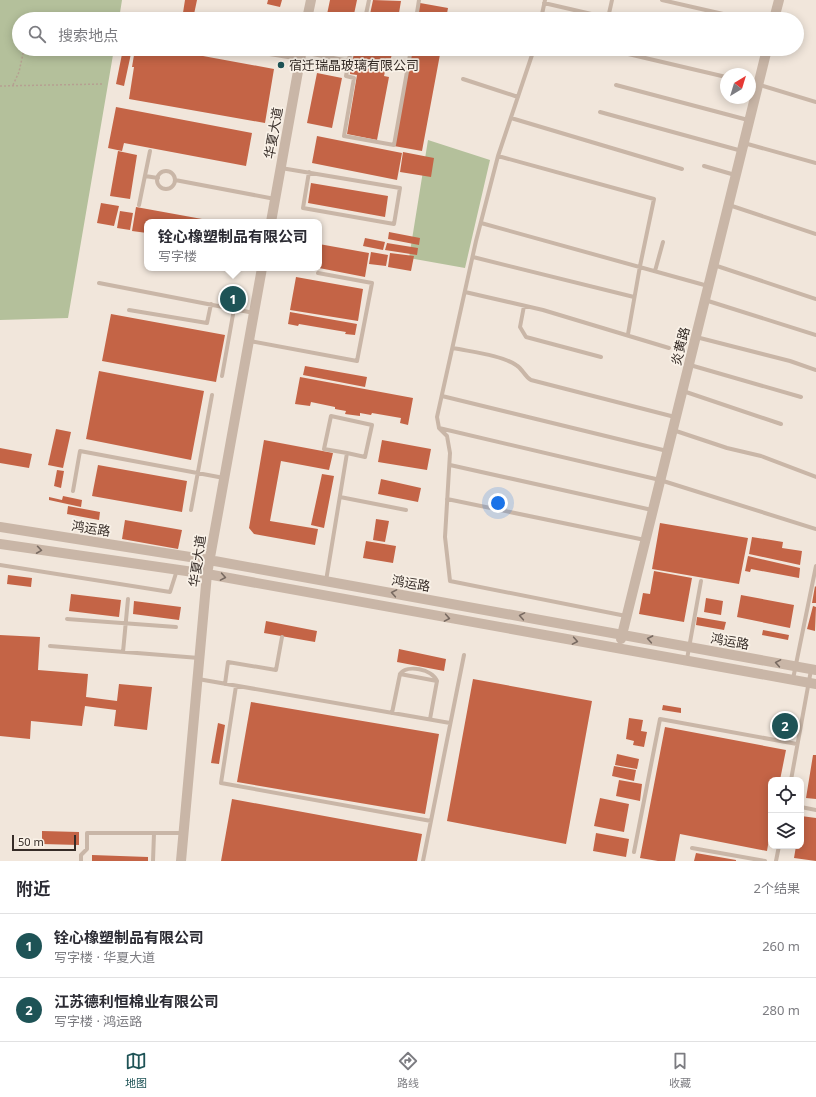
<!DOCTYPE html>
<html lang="zh">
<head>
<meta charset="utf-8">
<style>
	body { margin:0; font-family:"Noto Sans","Noto Sans SC",sans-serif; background:#f7f7f7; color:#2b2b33 }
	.controls { position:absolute; right:12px; bottom:12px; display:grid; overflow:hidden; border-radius:8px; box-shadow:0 2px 10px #0003 }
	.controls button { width:36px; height:36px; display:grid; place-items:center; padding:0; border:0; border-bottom:1px solid #e1e1e2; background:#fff; color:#2b2b33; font:20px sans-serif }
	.compass { position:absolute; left:720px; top:68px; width:36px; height:36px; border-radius:50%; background:#fff; box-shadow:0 2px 10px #0003; rotate:38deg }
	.scale { position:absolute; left:12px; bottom:10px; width:64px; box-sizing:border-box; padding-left:4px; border:2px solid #362c27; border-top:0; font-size:11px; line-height:14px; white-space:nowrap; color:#362c27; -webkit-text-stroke:3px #f9f1e7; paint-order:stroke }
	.you { position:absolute; left:498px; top:503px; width:14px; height:14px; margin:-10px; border:3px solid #fff; border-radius:50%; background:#1a73e8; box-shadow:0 0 0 6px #1a73e833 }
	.badge { display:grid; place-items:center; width:26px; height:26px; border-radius:50%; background:#1e5356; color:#fff; font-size:13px; font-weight:700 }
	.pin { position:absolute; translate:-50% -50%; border:2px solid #fff; box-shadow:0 1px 4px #0006 }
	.popup { position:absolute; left:144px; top:219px; width:178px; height:52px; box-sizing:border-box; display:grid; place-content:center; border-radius:8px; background:#fff; filter:drop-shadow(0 1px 3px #0005); font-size:13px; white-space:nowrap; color:#7c7c81 }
	.popup b { font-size:15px; color:#2b2b33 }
	.popup::after { content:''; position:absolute; left:50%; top:100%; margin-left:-8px; border:8px solid transparent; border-top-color:#fff }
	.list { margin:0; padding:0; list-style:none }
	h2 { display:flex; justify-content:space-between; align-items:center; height:52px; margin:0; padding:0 16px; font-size:17px }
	h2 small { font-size:13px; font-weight:400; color:#7c7c81 }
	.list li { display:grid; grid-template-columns:26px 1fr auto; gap:12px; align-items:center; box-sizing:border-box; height:64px; padding:0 16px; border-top:1px solid #e1e1e2 }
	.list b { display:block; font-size:15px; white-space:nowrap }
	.list p { margin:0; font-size:13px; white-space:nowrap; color:#7c7c81 }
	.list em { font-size:13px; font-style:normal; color:#7c7c81 }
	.icon { flex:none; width:22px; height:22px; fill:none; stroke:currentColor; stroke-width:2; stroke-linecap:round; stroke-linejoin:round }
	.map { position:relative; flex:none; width:816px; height:861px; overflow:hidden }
	.search { position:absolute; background:#fff; box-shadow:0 2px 10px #0003; left:12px; right:12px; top:12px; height:44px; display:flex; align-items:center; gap:10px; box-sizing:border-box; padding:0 14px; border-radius:22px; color:#7c7c81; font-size:15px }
	.sheet { height:180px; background:#fff }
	nav { display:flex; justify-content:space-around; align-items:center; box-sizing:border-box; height:56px; border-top:1px solid #e1e1e2; background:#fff; font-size:11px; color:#7c7c81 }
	nav a { display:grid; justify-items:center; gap:2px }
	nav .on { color:#1e5356 }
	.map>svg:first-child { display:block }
</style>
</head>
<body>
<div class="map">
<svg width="816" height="861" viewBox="0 0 816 861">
	<rect width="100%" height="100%" fill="#f1e6db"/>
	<path fill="#b4c09b" d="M0 0H122L119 19H19V49H114L68 318 0 320Z
		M428 140 490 160 465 268 409 258Z"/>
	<path fill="#c46446" d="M185 0H197L193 19H182Z
		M268 0H282L280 7 267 4Z
		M330 0H357L353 19H326Z
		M373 0 401 1 398 19H369Z
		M420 3 448 8 446 19H417Z
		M123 49H132L124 86 116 84Z
		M135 49H165L274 69 265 123 129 99 134 67H132Z
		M364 49H393L389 67H386L384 76 389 77 377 140 347 134 357 75 350 74 354 53 363 54Z
		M412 49H441L422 151 394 146Z
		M317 73 342 78 332 128 307 123Z
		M116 107 252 133 246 166 124 143 122 151 108 148Z
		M317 136 402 153 397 180 312 163Z
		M118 151 137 155 130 199 110 196Z
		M403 152 434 158 431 177 400 172Z
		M311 183 388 196 385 217 308 203Z
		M101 203 119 206 114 226 97 223Z
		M136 207 213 221V222H147V233L132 231Z
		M120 211 133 213 130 230 117 228Z
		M389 232 420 238 419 245 388 239Z
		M365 238 385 242 383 250 363 246Z
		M387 243 418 248 417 255 385 250Z
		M319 244 369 253 365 277 319 268Z
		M371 252 388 255 386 266 369 264Z
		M390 253 414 256 411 271 388 267Z
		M296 277 363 289 358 321 290 310Z
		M290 312 357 324 355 335 345 334 346 332 299 324 298 326 288 324Z
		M111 314 225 335 216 382 102 361Z
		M305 366 367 377 365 387 303 375Z
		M99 371 204 391 191 460 86 439Z
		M300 377 413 398 408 425 400 423 401 418 372 413 371 415 360 413V416L345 414 346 411 335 409V407L311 402 310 406 295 404Z
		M56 429 71 432 63 468 48 465Z
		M264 440 333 453 329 470 281 461 270 521 318 529 315 545 254 534 249 528Z
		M382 440 431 449 427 470 378 462Z
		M0 448 32 454 29 468 0 463Z
		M98 465 187 481 182 512 92 496Z
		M57 470 64 471 61 488 54 486Z
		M322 474 334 476 324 528 311 525Z
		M381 479 421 488 418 502 378 494Z
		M63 496 82 500 81 507 49 500V497L62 500Z
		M68 506 100 512 99 520 67 514Z
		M376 519 389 521 385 542 373 540Z
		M125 520 182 530 178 549 122 539Z
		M660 523 748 538 739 584 652 569Z
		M752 537 783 542 782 548 802 551 800 565 749 554Z
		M366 541 396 546 393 563 363 558Z
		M748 556 800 568 799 578 751 569 750 572 745 571Z
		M654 571 692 578 684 622 639 614 643 593 650 594Z
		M8 575 32 578 31 587 7 584Z
		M815 586 816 587V603H812Z
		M71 594 121 600 119 617 69 611Z
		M741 595 794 605 790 628 737 617Z
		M706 598 723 601 721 615 704 612Z
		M134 601 181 607 179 620 133 614Z
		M813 606 816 607 815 631 807 629Z
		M697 617 726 622 724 630 696 625Z
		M266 621 317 631 315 642 264 633Z
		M763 630 789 635 788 640 762 635Z
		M0 635 40 637 38 670 88 674 86 697 117 701 119 684 152 687 147 730 114 726 116 710 85 706 82 726 31 721 30 739 0 736Z
		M399 649 446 659 444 671 397 662Z
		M473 679 592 701 566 844 447 821Z
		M251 702 439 734 425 814 237 782Z
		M663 705 681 708V713L662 710Z
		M629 718 643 720 641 731 647 732 644 747 633 745 634 741 626 739Z
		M218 723 225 725 219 764 211 763Z
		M665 727 786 750 780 780H771V827L767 851 680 834 675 861H658L640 858Z
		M617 754 639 759 637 769 615 765Z
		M813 755H816V799L806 798Z
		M614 766 636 770 634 781 612 776Z
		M619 780 642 784 640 801 616 796Z
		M600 798 629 804 624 832 594 826Z
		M232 799 422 834 417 861H221Z
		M801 816 816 818V861L794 858 796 846H801Z
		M42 831 79 832V845L42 844Z
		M596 833 629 839 626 857 593 851Z
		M696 853 736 860V861H694Z
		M92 855 148 857V861H92Z"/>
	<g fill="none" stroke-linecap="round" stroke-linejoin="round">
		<path stroke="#b5a091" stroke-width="1.5" stroke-dasharray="2 2" stroke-linecap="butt" d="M13 85 19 72 24 49
			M0 86 104 84"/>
		<path stroke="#c9b6a7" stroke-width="4" d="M662 0 745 19
			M544 3 613 19
			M608 18 612 0
			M365 19 369 0
			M416 19 419 0
			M541 19 545 0
			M239 49 300 59
			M351 49 346 76 354 78 344 136 394 145 411 49
			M353 49H360
			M534 49 498 156 476 241 437 417 439 428 447 436 450 453 445 537 450 581 626 616
			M607 49 726 77
			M742 49 765 54
			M302 52 349 61
			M463 79 518 97
			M750 82 816 102
			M616 85 748 120
			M600 112 742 151
			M511 118 682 169
			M744 143 816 163
			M498 156 654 199 640 266 628 334
			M704 166 735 175
			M281 168 400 188 394 224 303 208 309 172
			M157 180a9 9 0 1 1 18 0a9 9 0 1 1-18 0Z
			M145 176 158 178
			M175 180 275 199
			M139 205 150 151
			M729 205 816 234
			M481 223 708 286
			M473 257 634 297
			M714 265 816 299
			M655 271 663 242
			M99 283 254 313
			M465 292 543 310 669 348
			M705 300 816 335
			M524 306 520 327 526 337 601 357
			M129 310 207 323 211 304
			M696 337 790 361 816 370
			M250 341 357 361 372 283 318 273
			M453 348C472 352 501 355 516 365 523 369 524 376 531 380L671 416
			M690 365 801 397
			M222 376 234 309
			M683 391 781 424
			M442 396 667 451
			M439 428 660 480 816 529
			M673 430 727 448 761 456 816 477
			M450 465 652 510
			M73 491 80 451 224 478
			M340 497 406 510
			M447 499 645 540
			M191 510 212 395
			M0 565 170 592 177 570
			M326 581 347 453 365 457 372 425 331 416 324 449 347 453
			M67 619 176 627
			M50 646 199 658
			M123 652 128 599
			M687 659 701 581
			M400 674C407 664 432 669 437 681
			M198 679 450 723
			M793 679 816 566
			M225 684 228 662 276 670 282 637
			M236 686 221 783 431 821
			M392 713 400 674 437 681 430 719
			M791 780 811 670
			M801 807 816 810
			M692 848 765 861
			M634 852 660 719 797 744
			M81 861V855L87 849V833H183
			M153 861 154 833
			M423 861 464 655
			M776 861 779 846"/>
		<path stroke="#c9b6a7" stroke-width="10" d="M307 19 311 0
			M774 19 779 0
			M271 222 302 49
			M0 527 209 560 816 670
			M0 544 207 574 816 684
			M621 639 767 49
			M181 861 207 574 262 268"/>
	</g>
	<defs><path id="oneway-chevron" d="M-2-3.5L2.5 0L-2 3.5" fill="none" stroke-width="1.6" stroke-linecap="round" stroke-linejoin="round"/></defs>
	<g stroke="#786a61">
		<use href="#oneway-chevron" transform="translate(39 550) rotate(8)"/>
		<use href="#oneway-chevron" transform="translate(223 577) rotate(10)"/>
		<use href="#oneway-chevron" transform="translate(394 593) rotate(-170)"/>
		<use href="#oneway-chevron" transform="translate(522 616) rotate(-170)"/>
		<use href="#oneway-chevron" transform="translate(447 618) rotate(10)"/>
		<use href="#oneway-chevron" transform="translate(650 639) rotate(-169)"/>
		<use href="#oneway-chevron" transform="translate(575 641) rotate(10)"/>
		<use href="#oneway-chevron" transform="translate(778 663) rotate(-170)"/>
	</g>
	<circle fill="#1e5356" stroke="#f9f1e7" stroke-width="1.5" cx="281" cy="65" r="4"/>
	<g text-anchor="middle" stroke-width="3.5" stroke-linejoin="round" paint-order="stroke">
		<g font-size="13" fill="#362c27" stroke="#f9f1e7" text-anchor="start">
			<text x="289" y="70">宿迁瑞晶玻璃有限公司</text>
		</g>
		<g font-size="13" fill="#362c27" stroke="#f9f1e7">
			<text transform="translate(273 133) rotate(-80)" y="5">华夏大道</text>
			<text transform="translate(680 346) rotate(-76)" y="5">炎黄路</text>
			<text transform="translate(91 528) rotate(9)" y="5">鸿运路</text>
			<text transform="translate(197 561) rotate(-82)" y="5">华夏大道</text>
			<text transform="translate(411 583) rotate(10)" y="5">鸿运路</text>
			<text transform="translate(730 641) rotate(10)" y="5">鸿运路</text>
		</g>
	</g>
</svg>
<div class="controls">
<button><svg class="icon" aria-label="locate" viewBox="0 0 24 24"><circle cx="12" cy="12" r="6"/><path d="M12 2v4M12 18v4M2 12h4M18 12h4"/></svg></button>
<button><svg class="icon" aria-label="layers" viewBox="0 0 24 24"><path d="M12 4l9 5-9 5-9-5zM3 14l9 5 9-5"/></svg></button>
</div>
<svg class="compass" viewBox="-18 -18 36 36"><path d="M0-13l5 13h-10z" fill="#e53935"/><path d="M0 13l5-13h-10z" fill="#7c7c81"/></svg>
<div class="scale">50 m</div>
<div class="you"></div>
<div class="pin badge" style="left:233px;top:299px">1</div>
<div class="popup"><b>铨心橡塑制品有限公司</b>写字楼</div>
<div class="pin badge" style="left:785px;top:726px">2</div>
<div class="search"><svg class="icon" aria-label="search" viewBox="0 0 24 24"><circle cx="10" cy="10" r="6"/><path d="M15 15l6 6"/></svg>搜索地点</div>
</div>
<section class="sheet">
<h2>附近<small>2个结果</small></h2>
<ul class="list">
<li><span class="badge">1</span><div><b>铨心橡塑制品有限公司</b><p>写字楼 · 华夏大道</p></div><em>260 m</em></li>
<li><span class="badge">2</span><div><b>江苏德利恒棉业有限公司</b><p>写字楼 · 鸿运路</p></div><em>280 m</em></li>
</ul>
</section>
<nav>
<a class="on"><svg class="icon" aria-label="map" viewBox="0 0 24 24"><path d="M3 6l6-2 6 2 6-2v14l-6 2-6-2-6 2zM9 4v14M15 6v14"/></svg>地图</a>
<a><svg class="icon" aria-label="directions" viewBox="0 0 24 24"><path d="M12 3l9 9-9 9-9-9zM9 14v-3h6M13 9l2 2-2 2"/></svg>路线</a>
<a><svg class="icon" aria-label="saved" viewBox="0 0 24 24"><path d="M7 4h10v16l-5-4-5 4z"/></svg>收藏</a>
</nav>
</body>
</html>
